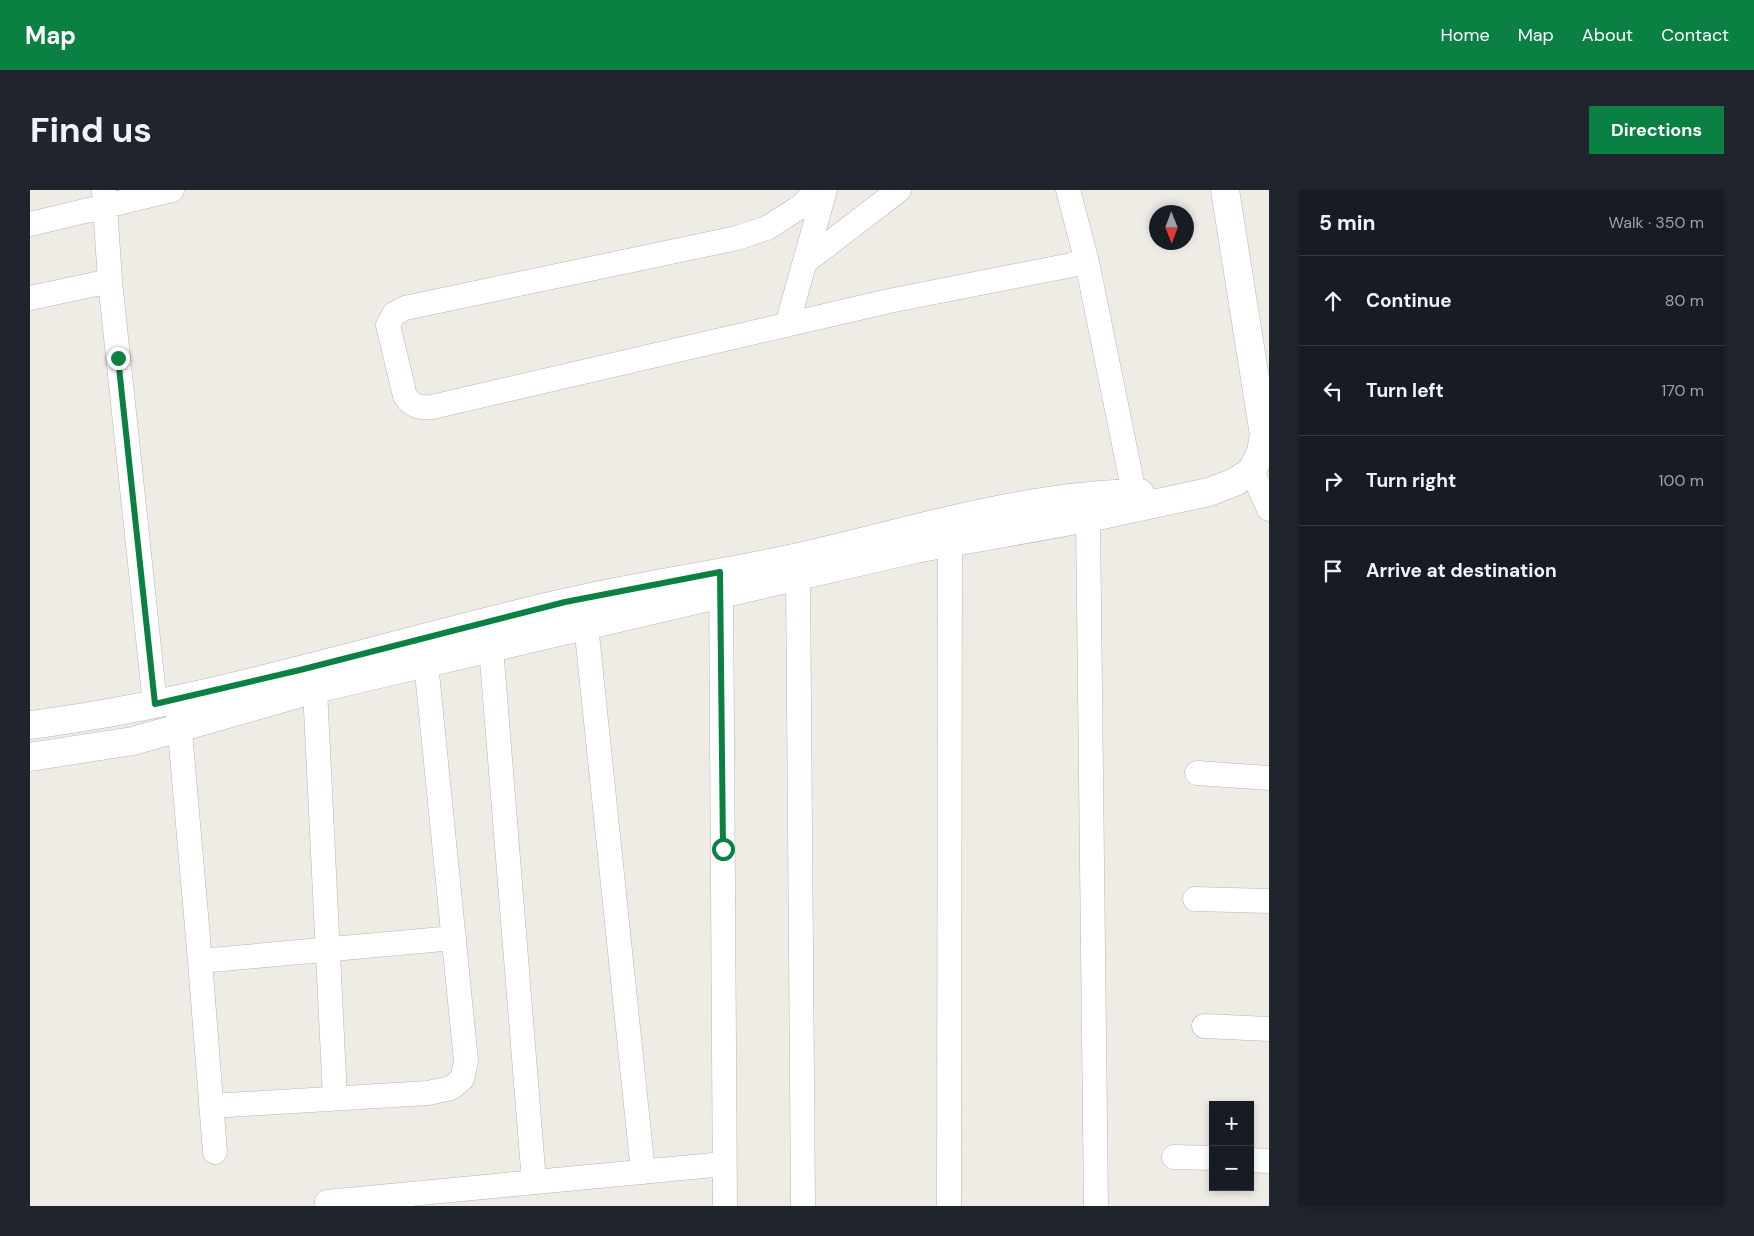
<!DOCTYPE html>
<html lang="en">
<head>
<meta charset="utf-8">
<style>
	body { margin:0; font-family:"DM Sans",sans-serif; background:#20242c; color:#f1f3f6 }
	.controls { position:absolute; right:15px; bottom:15px; display:grid; overflow:hidden; border-radius:0px; box-shadow:0 2px 8px #0003 }
	.controls button { width:45px; height:45px; display:grid; place-items:center; padding:0; border:0; border-bottom:1px solid #363941; background:#171b24; color:#f1f3f6; font:25px sans-serif }
	.compass { position:absolute; left:1119px; top:15px; width:45px; height:45px; border-radius:50%; background:#171b24; box-shadow:0 2px 8px #0003; rotate:179deg }
	.stop { position:absolute; width:15px; height:15px; margin:-11px; border:4px solid #0b8043; border-radius:50%; background:#fff }
	.stop.end { background:#0b8043; border-color:#fff; box-shadow:0 1px 5px #0008 }
	.list { margin:0; padding:0; list-style:none }
	h2 { display:flex; justify-content:space-between; align-items:center; height:65px; margin:0; padding:0 20px; font-size:21px }
	h2 small { font-size:16px; font-weight:400; color:#9ea1a6 }
	.list li { display:grid; grid-template-columns:32px 1fr auto; gap:15px; align-items:center; box-sizing:border-box; height:90px; padding:0 20px; border-top:1px solid #363941 }
	.list b { display:block; font-size:19px; white-space:nowrap }
	.list em { font-size:16px; font-style:normal; color:#9ea1a6 }
	.icon { flex:none; width:28px; height:28px; fill:none; stroke:currentColor; stroke-width:2; stroke-linecap:round; stroke-linejoin:round }
	.map { position:relative; flex:none; width:1239px; height:1016px; overflow:hidden; border-radius:0px }
	header { display:flex; align-items:center; gap:30px; box-sizing:border-box; height:70px; padding:0 25px; background:#0b8043; color:#fff }
	header strong { font-size:24px }
	nav { display:flex; gap:28px; margin-inline-start:auto; font-size:18px }
	.intro { display:flex; align-items:center; justify-content:space-between; box-sizing:border-box; height:120px; padding:0 30px }
	h1 { margin:0; font-size:35px }
	.button { padding:12px 22px; border-radius:0px; background:#0b8043; color:#fff; font-size:18px; font-weight:700 }
	main { display:flex; gap:30px; padding:0 30px }
	aside { flex:1; background:#171b24; border-radius:0px; box-shadow:0 2px 8px #0003 }
	.map>svg:first-child { display:block }
</style>
</head>
<body>
<header>
<strong>Map</strong>
<nav><a>Home</a><a>Map</a><a>About</a><a>Contact</a></nav>
</header>
<div class="intro"><h1>Find us</h1><a class="button">Directions</a></div>
<main>
<div class="map">
<svg width="1239" height="1016" viewBox="0 0 1239 1016">
	<rect width="100%" height="100%" fill="#eeece5"/>
	<g fill="none" stroke-linecap="round" stroke-linejoin="round">
		<defs>
			<path id="minor" d="M74 0 80 91 125 514
				M788 0 770 17 737 38 707 48 375 118 364 124 358 135 375 206C383 217 389 218 402 217L859 111 1057 72
				M1038 0 1057 72 1104 303
				M0 34 142 0
				M775 72 869 0
				M0 108 80 91
				M757 135 795 0
				M1222 281 1239 319
				M1058 328 1066 1016
				M691 386 695 1016
				M768 386 773 1016
				M556 435 613 982
				M461 457 504 992
				M285 499 305 908
				M147 508 170 771 185 962
				M1167 583 1239 588
				M1165 709 1239 711
				M170 771 424 748
				M1174 836 1239 839
				M181 916 398 903 421 898 432 889 436 871 396 473
				M1144 967 1183 968
				M1220 970 1239 971
				M297 1012 694 974
				M919 1016 920 335"/>
			<path id="secondary" d="M0 535C181 512 356 454 534 413 611 395 691 384 769 367 882 341 994 305 1110 303
				M0 567 103 551 285 499 885 359 1058 328 1179 302 1205 292 1222 281 1231 262 1234 245 1195 0"/>
		</defs>
		<use href="#minor" stroke="#b2b5b9" stroke-width="25"/>
		<use href="#secondary" stroke="#b1b4b9" stroke-width="29"/>
		<use href="#minor" stroke="#fff" stroke-width="24"/>
		<use href="#secondary" stroke="#fff" stroke-width="28"/>
	</g>
	<g fill="none" stroke-linecap="round" stroke-linejoin="round">
		<path stroke="#0b8043" stroke-width="6" d="M88 168 125 514 270 480 535 412 690 382 693 659"/>
	</g>
</svg>
<div class="controls">
<button>+</button>
<button>−</button>
</div>
<svg class="compass" viewBox="-18 -18 36 36"><path d="M0-13l5 13h-10z" fill="#e53935"/><path d="M0 13l5-13h-10z" fill="#9ea1a6"/></svg>
<div class="stop" style="left:693px;top:659px"></div>
<div class="stop end" style="left:88px;top:168px"></div>
</div>
<aside>
<h2>5 min<small>Walk · 350 m</small></h2>
<ul class="list">
<li><svg class="icon" aria-label="ahead" viewBox="0 0 24 24"><path d="M12 20V5M6 11l6-6 6 6"/></svg><div><b>Continue</b></div><em>80 m</em></li>
<li><svg class="icon" aria-label="left" viewBox="0 0 24 24"><path d="M17 20v-9H6M10 6l-5 5 5 5"/></svg><div><b>Turn left</b></div><em>170 m</em></li>
<li><svg class="icon" aria-label="right" viewBox="0 0 24 24"><path d="M7 20v-9h11M14 6l5 5-5 5"/></svg><div><b>Turn right</b></div><em>100 m</em></li>
<li><svg class="icon" aria-label="arrive" viewBox="0 0 24 24"><path d="M6 21V4h12l-3 4 3 4H6"/></svg><div><b>Arrive at destination</b></div></li>
</ul>
</aside>
</main>
</body>
</html>
